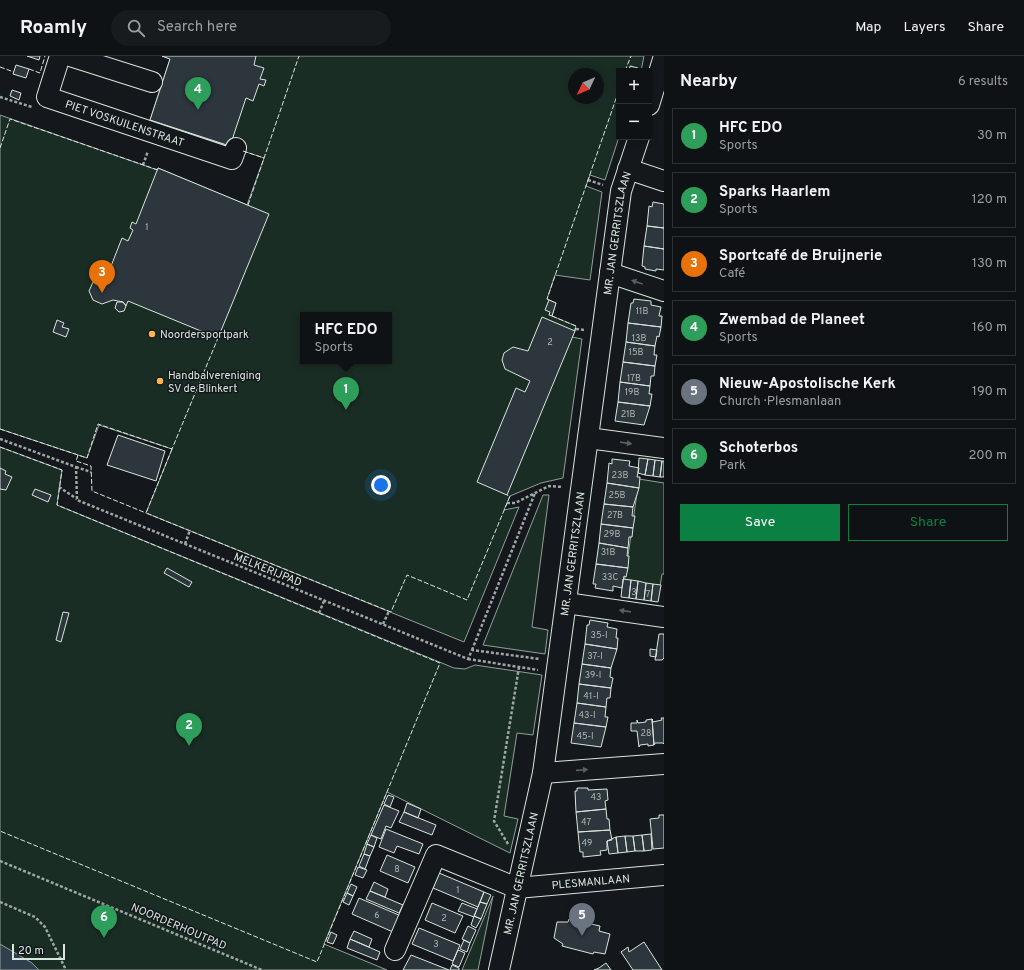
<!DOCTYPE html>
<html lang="en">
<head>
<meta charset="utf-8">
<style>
	body { margin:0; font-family:Overpass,sans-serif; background:#181b1e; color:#f1f3f6 }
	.controls { position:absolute; right:12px; top:12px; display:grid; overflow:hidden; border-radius:0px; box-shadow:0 2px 6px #0003 }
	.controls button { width:36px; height:36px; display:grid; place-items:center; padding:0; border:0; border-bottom:1px solid #2f3234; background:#0f1215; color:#f1f3f6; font:20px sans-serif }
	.compass { position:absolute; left:568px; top:12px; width:36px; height:36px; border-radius:50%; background:#0f1215; box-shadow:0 2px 6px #0003; rotate:226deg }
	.scale { position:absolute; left:12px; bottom:10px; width:53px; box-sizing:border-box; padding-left:4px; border:2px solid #d8e6dc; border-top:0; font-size:11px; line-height:14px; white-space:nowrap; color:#d8e6dc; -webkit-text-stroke:3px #14181c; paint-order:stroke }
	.you { position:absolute; left:381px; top:429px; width:14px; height:14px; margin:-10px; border:3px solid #fff; border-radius:50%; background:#1a73e8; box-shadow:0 0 0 6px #1a73e833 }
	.badge { display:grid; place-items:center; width:26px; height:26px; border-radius:50%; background:#0b8043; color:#fff; font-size:13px; font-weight:700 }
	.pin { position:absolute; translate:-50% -33px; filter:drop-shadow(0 1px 2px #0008) }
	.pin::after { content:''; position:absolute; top:21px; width:14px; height:12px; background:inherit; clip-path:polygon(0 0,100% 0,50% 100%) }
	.popup { position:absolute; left:300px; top:256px; width:92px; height:52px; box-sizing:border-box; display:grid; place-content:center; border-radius:0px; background:#0f1215; filter:drop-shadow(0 1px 3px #0005); font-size:13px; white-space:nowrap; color:#9b9ea0 }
	.popup b { font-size:15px; color:#f1f3f6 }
	.popup::after { content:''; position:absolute; left:50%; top:100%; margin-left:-8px; border:8px solid transparent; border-top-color:#0f1215 }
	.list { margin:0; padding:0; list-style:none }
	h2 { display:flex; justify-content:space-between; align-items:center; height:52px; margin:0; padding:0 16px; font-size:17px }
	h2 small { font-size:13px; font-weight:400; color:#9b9ea0 }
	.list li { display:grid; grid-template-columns:26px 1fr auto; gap:12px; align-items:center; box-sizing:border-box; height:56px; margin:0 8px 8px; padding:0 8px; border:1px solid #2f3234; border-radius:0px }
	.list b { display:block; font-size:15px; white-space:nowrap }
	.list p { margin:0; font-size:13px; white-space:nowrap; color:#9b9ea0 }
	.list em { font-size:13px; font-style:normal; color:#9b9ea0 }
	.actions { display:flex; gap:8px; padding:12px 16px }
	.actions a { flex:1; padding:9px 0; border:1px solid #0b8043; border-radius:0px; text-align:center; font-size:14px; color:#0b8043 }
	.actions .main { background:#0b8043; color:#fff }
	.icon { flex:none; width:22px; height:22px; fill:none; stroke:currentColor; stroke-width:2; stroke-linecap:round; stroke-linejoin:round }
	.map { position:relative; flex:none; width:664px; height:914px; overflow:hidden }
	header { display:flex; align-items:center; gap:24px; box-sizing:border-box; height:56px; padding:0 20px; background:#0f1215; border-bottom:1px solid #2f3234 }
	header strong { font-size:19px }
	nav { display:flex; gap:22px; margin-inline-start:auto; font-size:14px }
	.search { width:280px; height:36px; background:#181b1e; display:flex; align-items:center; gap:10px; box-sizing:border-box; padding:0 14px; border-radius:22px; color:#9b9ea0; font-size:15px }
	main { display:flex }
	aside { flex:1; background:#0f1215 }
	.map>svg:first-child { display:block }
</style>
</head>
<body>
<header>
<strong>Roamly</strong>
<div class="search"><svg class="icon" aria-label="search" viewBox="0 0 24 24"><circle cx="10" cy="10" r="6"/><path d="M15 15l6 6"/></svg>Search here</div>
<nav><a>Map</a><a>Layers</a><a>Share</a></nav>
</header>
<main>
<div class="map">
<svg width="664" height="914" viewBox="0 0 664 914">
	<rect width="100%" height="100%" fill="#14181c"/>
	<path fill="#1a2d24" stroke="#939e99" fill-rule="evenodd" d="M162 0H644L641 15 631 10 629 15H619V81L605 124 590 119 586 130 602 136 590 224 555 219 547 243 556 247 552 260 576 270 572 281 582 283 563 422 541 427 510 440 504 454 519 451 464 586 146 457 172 393 99 369 87 402 0 373V59L143 109 157 114 158 112 247 149 264 102 150 64 170 3ZM574 18H598V42H574ZM303 259H389V305H303Z
		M0 391 62 414 57 449 454 612 465 613 475 609 542 619 533 679 517 677 504 760 518 763 510 797 387 736 324 888 387 914H0Z
		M639 423 664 427V518H662L659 537 623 535Z
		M543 439H549L532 571 548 574 545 598 483 589Z
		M493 840 478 914H462Z"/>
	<path fill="#2f3f4d" stroke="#939e99" d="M0 888 32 907 39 914H0Z"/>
	<path fill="#2c363c" stroke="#d8e6dc" d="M27 0H40L39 4Z
		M162 0H256L254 9 264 12 260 23 266 24 264 30 259 28 253 45 246 42 230 90 150 64 170 3Z
		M16 9 29 13 26 22 13 18Z
		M630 10 638 12 636 15H629Z
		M12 34 21 37 19 44 10 40Z
		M158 112 269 158 218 282 128 245 126 250 123 246 113 244 102 248 93 244 89 235 93 226 102 221 106 223 122 182 128 185 133 174 130 172 132 166 136 168Z
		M653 146 664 148V172L647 170 649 150 652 151Z
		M647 170 664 172V193L644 190Z
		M644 190 664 193V214L656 213V215L645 213V211L642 210Z
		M634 243 651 245V249L661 251 659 260H662L661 271 628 267 631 247H633Z
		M549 244 556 247 552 260 549 259 550 256 545 254Z
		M117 246H123L126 250 124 255 119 256 115 252Z
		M542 261 575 275 507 439 477 426 516 332 525 336 530 325 505 313 502 304 504 297 513 291 528 295Z
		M57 264 64 267 62 271 69 273 66 281 53 276Z
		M628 267 661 271 659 281 657 280 655 290 626 286Z
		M626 286 655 290 654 299H657L655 310 623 306Z
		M623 306 655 310 654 320H651L650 330 620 326Z
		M620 326 650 330 649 338H652L650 350 618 346Z
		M618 346 650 350 644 369 615 365Z
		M118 379 165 395 156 425 107 409Z
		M639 402 648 403 645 419 638 417Z
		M612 403 630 405 629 410 639 412 637 421H640L639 432 607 427 609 407 612 408Z
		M648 403 655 404 653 420 645 419Z
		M655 404 662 405 660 421 653 420Z
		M662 405H664V421H660Z
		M0 412 6 415 5 418 12 421 6 434 0 433Z
		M607 427 639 432 633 451 604 448Z
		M35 433 51 439 48 446 32 439Z
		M604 448 633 451 632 460H635L633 472 601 468Z
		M601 468 633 472 632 481H629L628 492 599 487Z
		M599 487 628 492 627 500H629L628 512 596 508Z
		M596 508 628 512 626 521 624 520 622 532 613 530V535L595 532 596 528H593Z
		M167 512 192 526 189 531 164 517Z
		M623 523 631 524 629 542 621 541Z
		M631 524 638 525 636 543 629 542Z
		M638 525 646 527 644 544 636 543Z
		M646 527 653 528 651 545 644 544Z
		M653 528 661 529 658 546 651 545Z
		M63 556 69 557 61 586 56 584Z
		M590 564 608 567 607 571 617 573 616 582H618L617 593 585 588 587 569H589Z
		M659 578H664V602L662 604H655Z
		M585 588 617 593 611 612 582 608Z
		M650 593 657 594 656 601 650 600Z
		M582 608 611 612 610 621 613 622 611 632 579 628Z
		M579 628 611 632 610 642H607L606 651 577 647Z
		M577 647 606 651 605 661H608L606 671 574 667Z
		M661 662H664V688L663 687H655L654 689 652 663 653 666 662 664Z
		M652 663 654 689 648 690V688L640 689 639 691 637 675H631V667H637V664L638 667 646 666V664Z
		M574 667 606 671 601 691 571 687Z
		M577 732H588V734L607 733 608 744 605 745 606 753 576 756 575 735H577Z
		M388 739 394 741 390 751 384 748Z
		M407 747 421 753 418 762 404 756Z
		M384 749 399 755 391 772 386 770 381 783 371 779Z
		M606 753 607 763H609L610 774 578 776 576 756Z
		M404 756 436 769 432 779 399 766Z
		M659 759H664V792L653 793 650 763 659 762Z
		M386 773 423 788 419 798 397 790 394 797 379 791Z
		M610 774 612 784 607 785V794L600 795 601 799 583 801V796H580L578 776Z
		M651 778 652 794 644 795 642 779Z
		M371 779 377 782 374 791 367 788Z
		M642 779 644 795H635L633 780Z
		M625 780H633L635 795 627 796Z
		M625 780 627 796 618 797 616 781Z
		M616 781 618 797 609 798 607 785Z
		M367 788 374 791 370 800 364 798Z
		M364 798 370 800 365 813 359 810Z
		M387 799 415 811 408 827 380 815Z
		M358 811 367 814 363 822 355 819Z
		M439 817 484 836 478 851 433 832Z
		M374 826 388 833 385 841 370 835Z
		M351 828 357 831 353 840 347 837Z
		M370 835 403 849 399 857 366 843Z
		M484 836 491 839 487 848 480 846Z
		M347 837 353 840 349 849 343 846Z
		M359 842 401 860 393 876 352 858Z
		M480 846 487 848 481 863 474 860Z
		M432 847 463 860 455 877 425 864Z
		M462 847 477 853 474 861 458 855Z
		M474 860 481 863 476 872 471 869Z
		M569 863 600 870 599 875 610 878 605 898 594 896 593 898 562 890 563 888 554 882 557 866H568Z
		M468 870 476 874 470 887 462 883Z
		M419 872 460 889 453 905 412 888Z
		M354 875 372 883 369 891 350 883Z
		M331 876 337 879 333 888 327 886Z
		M350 883 380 896 377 904 347 892Z
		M464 884 470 887 467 896 460 893Z
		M644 886 662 914H633L621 896 628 891 629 896Z
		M458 894 465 897 459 911 452 908Z
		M411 899 449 914H403Z
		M606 907 611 914H594L599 912Z
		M452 909 459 912V914H450Z"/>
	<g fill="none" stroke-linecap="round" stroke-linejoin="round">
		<defs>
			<g id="minor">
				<path id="s1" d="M60 0 47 41 232 103 236 92"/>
				<path d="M70 0 152 26"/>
				<path d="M649 49 664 0"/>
				<path d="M628 113 664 125"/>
				<path d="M610 217 664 235"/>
				<path d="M588 382 664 392"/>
				<path d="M566 547 664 561"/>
				<path d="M543 717 664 708"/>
				<path id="s2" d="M395 894 436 799 517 832 664 819"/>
				<path id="s3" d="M499 914 543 717 621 135 639 81"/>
			</g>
		</defs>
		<use href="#minor" stroke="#d8e6dc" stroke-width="22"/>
		<path stroke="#9da8a2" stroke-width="2.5" stroke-dasharray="3 2" stroke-linecap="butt" d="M0 41 32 51
			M143 109 148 95
			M588 124 603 129
			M576 273 585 274
			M0 383 76 411 77 444 468 603 472 594 540 603
			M76 411 91 416
			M59 431 77 443
			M507 447H515L549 430 563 431
			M185 488 190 474
			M319 557 324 545
			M383 568 389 555
			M472 594 535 437
			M468 603 538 614
			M508 788 494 765 519 611
			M0 805 262 914
			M0 846 35 861 45 871 66 914"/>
		<use href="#minor" stroke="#14181c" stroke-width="20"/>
		<path stroke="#d8e6dc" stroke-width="1" stroke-dasharray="5 2" stroke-linecap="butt" d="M0 11 14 16
			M29 13 40 17 45 0
			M625 15 631 0
			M0 92 10 63 158 114
			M243 95 264 102
			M248 149 299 0
			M549 244 547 243 619 34
			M552 260 576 270 575 275
			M0 373 87 402 98 368 172 393 218 282
			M0 391 62 414 57 449 440 607 317 906 0 775
			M172 393 146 457 391 556 407 519 467 544 510 440 507 439
			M78 399 76 405 91 410 92 435 146 457"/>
	</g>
	<defs><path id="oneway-solid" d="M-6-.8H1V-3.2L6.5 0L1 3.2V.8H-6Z"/></defs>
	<g fill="#59605f">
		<use href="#oneway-solid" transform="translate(637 226) rotate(-161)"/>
		<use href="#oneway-solid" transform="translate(626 387) rotate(8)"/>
		<use href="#oneway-solid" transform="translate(625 555) rotate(-172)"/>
		<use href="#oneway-solid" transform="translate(582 714) rotate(-4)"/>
	</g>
	<g fill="#ffb74d" stroke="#14181c" stroke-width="1.5">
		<circle cx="152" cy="278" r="4"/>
		<circle cx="160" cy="325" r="4"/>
	</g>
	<g text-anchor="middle" stroke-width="3" stroke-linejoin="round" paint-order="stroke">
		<g font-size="9" fill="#adbab4">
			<text x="147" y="174">1</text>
			<text x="642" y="258">11B</text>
			<text x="639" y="285">13B</text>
			<text x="550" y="289">2</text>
			<text x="636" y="299">15B</text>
			<text x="634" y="325">17B</text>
			<text x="632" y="339">19B</text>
			<text x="628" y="361">21B</text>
			<text x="620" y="422">23B</text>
			<text x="617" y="442">25B</text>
			<text x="615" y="462">27B</text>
			<text x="612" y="481">29B</text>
			<text x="608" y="499">31B</text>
			<text x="610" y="524">33C</text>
			<text x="634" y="539">3</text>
			<text x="648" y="541">7</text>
			<text x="599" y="582">35-I</text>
			<text x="595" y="603">37-I</text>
			<text x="593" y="622">39-I</text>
			<text x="591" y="643">41-I</text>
			<text x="587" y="662">43-I</text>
			<text x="646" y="680">28</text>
			<text x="585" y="683">45-I</text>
			<text x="596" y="744">43</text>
			<text x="586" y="769">47</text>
			<text x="587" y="790">49</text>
			<text x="397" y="816">8</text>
			<text x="458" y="837">1</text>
			<text x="377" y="862">6</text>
			<text x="444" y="865">2</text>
			<text x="436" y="891">3</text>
		</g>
		<g font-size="11" fill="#d8e6dc" stroke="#14181c">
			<text dy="4" stroke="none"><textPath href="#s1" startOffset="125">PIET VOSKUILENSTRAAT</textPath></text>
			<text dy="4" stroke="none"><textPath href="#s3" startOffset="747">MR. JAN GERRITSZLAAN</textPath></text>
			<text dy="4" stroke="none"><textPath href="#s3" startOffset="423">MR. JAN GERRITSZLAAN</textPath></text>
			<text transform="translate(268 513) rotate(22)" y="4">MELKERIJPAD</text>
			<text dy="4" stroke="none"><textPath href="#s3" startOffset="99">MR. JAN GERRITSZLAAN</textPath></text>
			<text dy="4" stroke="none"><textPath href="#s2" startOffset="265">PLESMANLAAN</textPath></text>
			<text transform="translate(179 870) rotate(23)" y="4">NOORDERHOUTPAD</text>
		</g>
		<g font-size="11" fill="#d8e6dc" stroke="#14181c" text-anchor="start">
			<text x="160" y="282">Noordersportpark</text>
			<text x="168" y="323">Handbalvereniging<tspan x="168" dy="13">SV de Blinkert</tspan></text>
		</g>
	</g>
</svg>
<div class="controls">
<button>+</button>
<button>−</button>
</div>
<svg class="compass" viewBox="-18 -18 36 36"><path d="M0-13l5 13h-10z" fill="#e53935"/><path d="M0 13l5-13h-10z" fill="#9b9ea0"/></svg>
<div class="scale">20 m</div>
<div class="you"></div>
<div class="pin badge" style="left:346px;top:354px;background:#2e9e5b">1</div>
<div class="popup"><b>HFC EDO</b>Sports</div>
<div class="pin badge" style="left:189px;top:690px;background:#2e9e5b">2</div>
<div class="pin badge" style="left:102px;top:237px;background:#e8710a">3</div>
<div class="pin badge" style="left:198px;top:54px;background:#2e9e5b">4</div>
<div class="pin badge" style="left:582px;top:880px;background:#6b7280">5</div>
<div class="pin badge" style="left:104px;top:882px;background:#2e9e5b">6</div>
</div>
<aside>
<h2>Nearby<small>6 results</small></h2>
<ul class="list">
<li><span class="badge" style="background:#2e9e5b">1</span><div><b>HFC EDO</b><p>Sports</p></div><em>30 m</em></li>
<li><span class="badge" style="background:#2e9e5b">2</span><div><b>Sparks Haarlem</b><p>Sports</p></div><em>120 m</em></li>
<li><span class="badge" style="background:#e8710a">3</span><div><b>Sportcafé de Bruijnerie</b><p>Café</p></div><em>130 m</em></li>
<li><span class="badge" style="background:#2e9e5b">4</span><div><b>Zwembad de Planeet</b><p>Sports</p></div><em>160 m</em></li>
<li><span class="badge" style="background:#6b7280">5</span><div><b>Nieuw-Apostolische Kerk</b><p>Church · Plesmanlaan</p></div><em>190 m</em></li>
<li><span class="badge" style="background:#2e9e5b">6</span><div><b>Schoterbos</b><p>Park</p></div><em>200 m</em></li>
</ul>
<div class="actions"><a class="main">Save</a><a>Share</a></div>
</aside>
</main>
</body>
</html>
